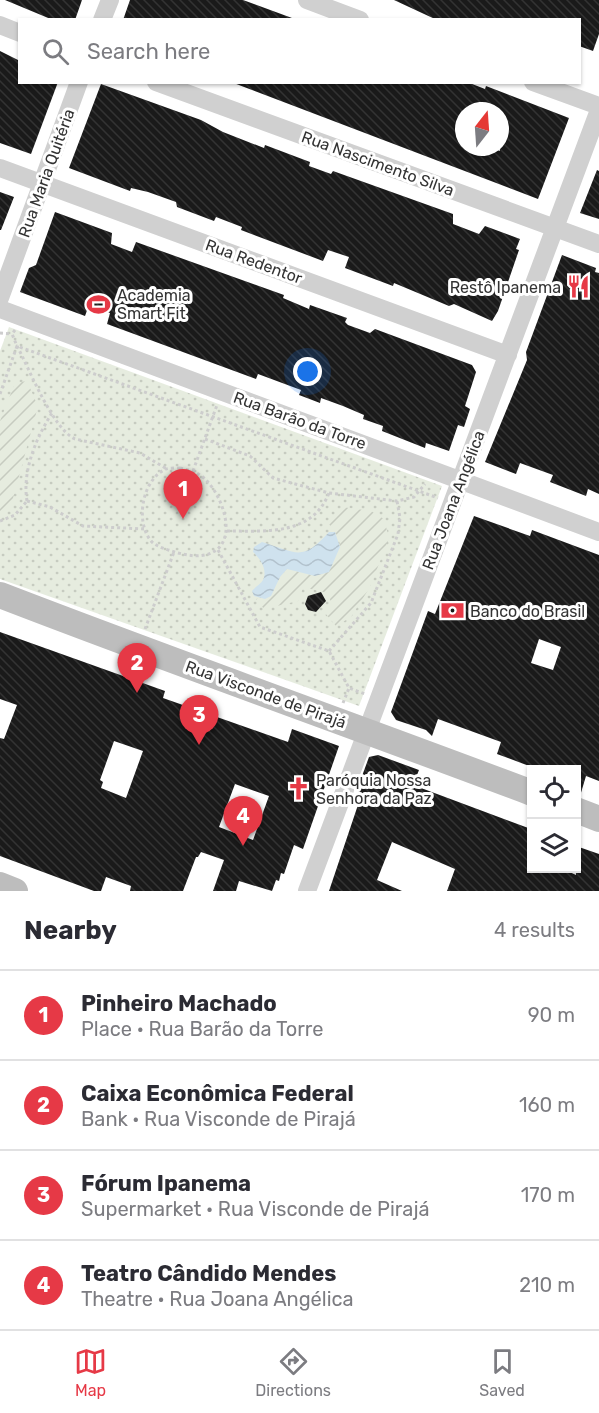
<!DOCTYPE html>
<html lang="en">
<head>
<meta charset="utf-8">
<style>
	body { margin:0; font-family:Rubik,sans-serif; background:#f7f7f7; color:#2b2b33 }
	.controls { position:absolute; right:18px; bottom:18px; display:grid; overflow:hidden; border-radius:0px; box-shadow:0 2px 4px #0004 }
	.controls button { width:54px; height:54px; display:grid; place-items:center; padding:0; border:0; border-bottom:2px solid #e1e1e2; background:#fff; color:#2b2b33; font:30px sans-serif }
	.compass { position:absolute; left:455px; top:102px; width:54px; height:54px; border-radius:50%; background:#fff; box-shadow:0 2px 4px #0004; rotate:17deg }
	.you { position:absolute; left:308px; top:372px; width:21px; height:21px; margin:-15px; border:4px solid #fff; border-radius:50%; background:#1a73e8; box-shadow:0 0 0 9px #1a73e833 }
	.badge { display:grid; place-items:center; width:39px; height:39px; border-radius:50%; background:#e63946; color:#fff; font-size:20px; font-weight:700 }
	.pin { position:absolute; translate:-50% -50px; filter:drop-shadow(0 2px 3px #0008) }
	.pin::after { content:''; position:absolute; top:32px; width:21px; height:18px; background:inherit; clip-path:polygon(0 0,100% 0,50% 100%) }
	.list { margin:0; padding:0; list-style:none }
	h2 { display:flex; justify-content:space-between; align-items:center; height:78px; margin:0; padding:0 24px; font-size:26px }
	h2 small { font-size:20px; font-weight:400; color:#7c7c81 }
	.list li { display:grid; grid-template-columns:39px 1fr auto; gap:18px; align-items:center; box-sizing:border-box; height:90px; padding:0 24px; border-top:2px solid #e1e1e2 }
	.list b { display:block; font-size:22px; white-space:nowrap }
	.list p { margin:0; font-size:20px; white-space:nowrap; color:#7c7c81 }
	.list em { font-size:20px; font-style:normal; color:#7c7c81 }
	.icon { flex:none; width:33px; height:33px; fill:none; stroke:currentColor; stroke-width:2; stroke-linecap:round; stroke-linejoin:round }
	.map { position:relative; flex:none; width:599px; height:891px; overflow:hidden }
	.search { position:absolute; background:#fff; box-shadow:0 2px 4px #0004; left:18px; right:18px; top:18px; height:66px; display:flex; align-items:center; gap:15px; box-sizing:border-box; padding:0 21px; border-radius:0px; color:#7c7c81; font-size:22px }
	.sheet { height:438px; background:#fff }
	nav { display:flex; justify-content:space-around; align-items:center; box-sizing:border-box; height:84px; border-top:2px solid #e1e1e2; background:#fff; font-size:16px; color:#7c7c81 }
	nav a { display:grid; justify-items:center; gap:3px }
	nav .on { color:#e63946 }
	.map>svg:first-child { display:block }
</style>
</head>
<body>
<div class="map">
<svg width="599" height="891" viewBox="0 0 599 891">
	<defs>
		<pattern id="park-dots" width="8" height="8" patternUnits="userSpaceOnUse" patternTransform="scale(1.5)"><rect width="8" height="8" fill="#e6ecdf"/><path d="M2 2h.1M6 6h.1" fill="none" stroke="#c6cbc0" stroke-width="1.8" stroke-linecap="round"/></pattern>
		<pattern id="garden-furrows" width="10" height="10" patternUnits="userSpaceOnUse" patternTransform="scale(1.5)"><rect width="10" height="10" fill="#e6ecdf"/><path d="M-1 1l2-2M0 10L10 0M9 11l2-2" fill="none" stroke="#c6cbc0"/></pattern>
		<pattern id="water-waves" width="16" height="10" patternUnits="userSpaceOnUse" patternTransform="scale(1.5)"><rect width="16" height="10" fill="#cfe2ee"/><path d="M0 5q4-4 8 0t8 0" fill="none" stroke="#b2c2cd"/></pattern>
		<pattern id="building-back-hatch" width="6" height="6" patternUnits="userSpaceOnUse" patternTransform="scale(1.5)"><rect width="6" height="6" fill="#1a1a1a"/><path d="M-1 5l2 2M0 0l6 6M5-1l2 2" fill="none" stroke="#333"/></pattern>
	</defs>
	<rect width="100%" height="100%" fill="#fff"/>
	<path fill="url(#park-dots)" d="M9 327 442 486 359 706 0 579V351Z"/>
	<path fill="url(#garden-furrows)" d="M27 381 37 404V410L12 502 8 511 0 517V421L15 383Z
		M342 507 371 511 384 519 389 538 370 587 351 617 336 626 325 613 332 604 327 593 303 587 298 601 264 609 256 599 272 596 280 577 287 569 315 576 340 547 339 538 329 524Z"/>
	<path fill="url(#water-waves)" d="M329 532H335L340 547 329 572 315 576 287 569 280 577 271 596 265 599 254 596 252 591C255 587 261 584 263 580 268 570 260 558 253 552L254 547 262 542C298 553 302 562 329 532Z"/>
	<path fill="url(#building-back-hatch)" fill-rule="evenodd" d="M5 0H82L75 20H53Z
		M130 0H243L292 18 123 20Z
		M394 0H599V34L593 51 579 46V20H437Z
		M0 51 20 61V82H58L31 154 0 143Z
		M231 82H467L485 89 486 86 569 118 538 199ZM464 111H500V151L490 147H464Z
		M101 84 201 120 223 132 264 148 265 145 310 162 309 166 331 174 333 171 453 214V224L479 234 485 226 520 239 516 249 519 250 498 311 492 321 454 304 449 306 394 283 393 286 345 268 349 257 328 250 323 261 241 230 242 227 216 217 214 221 177 207 176 202 148 192 131 188 130 191 69 168Z
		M597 170 599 171V219L580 213Z
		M0 192 14 197 1 230H0Z
		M55 212 112 233 111 244 132 252 136 242 284 295 283 298 309 309 310 305 347 318 345 322 348 325 370 333 375 329 472 365 476 372 465 406 470 409 464 427 458 425 449 451 426 443 425 448 382 431 383 426 363 419 364 415 343 406 321 398 320 403 299 395 301 390 258 374 256 379 107 324 110 313 89 305 85 316 20 292 29 268 36 265Z
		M562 255 596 268 595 272 599 273V494L588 489 586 496 550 482 553 475 520 463 516 474 485 462 527 360 526 352Z
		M474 516 530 536 532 530 599 555V781L586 776 580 796 576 795V770H540L497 754 501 742 438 719 432 736 426 730 396 720 391 712 428 611 435 614ZM539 639 561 647 553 670 531 663Z
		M321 592 326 601 316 612 308 610 305 604 308 596Z
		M0 632 165 691 163 698 288 742 292 729 339 746 303 849 294 845 284 874 281 873 279 881 276 880 272 891 239 881 236 891H213L224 860 201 852 198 857H196L183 891H130L131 886 106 877 101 891H94L0 856V738L4 739 17 705 0 699ZM114 741 143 751 126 798 101 788 103 782 100 780ZM235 784 269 796 253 840 219 827Z
		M378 755 419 770 413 785 531 829V868H561L576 875V846L599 854V891H447L455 869 392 842 377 880 402 891H329L362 793 357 791 358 787 369 757Z"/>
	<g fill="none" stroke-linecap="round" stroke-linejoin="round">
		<path stroke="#cdcdcd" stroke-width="3" stroke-dasharray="3 3" stroke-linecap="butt" d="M15 330 12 334 17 346C29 368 52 428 75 439L140 453 167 469
			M0 333 12 334
			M0 394 17 346 438 498
			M205 439 250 456 273 478 329 493 397 501 414 497 425 484
			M180 468C189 470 198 472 205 479 224 497 241 547 205 555 195 557 187 555 178 553 169 550 159 548 152 542 135 524 141 480 166 469 170 468 176 468 180 468Z
			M193 471 217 405
			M27 501 50 507 83 526 144 529
			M27 501C22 471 36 438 52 413
			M0 521 15 515 27 501
			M227 531C266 531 312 536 329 493
			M218 550 260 627 329 651 349 688 365 694
			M145 629 174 552
			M329 651 371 603 398 534 400 518 397 501
			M343 703 349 688"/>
		<path stroke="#d0d0d0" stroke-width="18" d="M307 0 360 20
			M102 20 110 0
			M0 25 20 33
			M156 82 599 244
			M533 82 599 106
			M0 168 508 355
			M0 298 79 82
			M0 309 599 532
			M307 891 599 110"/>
		<path stroke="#bdbdbd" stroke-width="26" d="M0 595C176 663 355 726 532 793
			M576 810 599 819
			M0 885 15 891"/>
	</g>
	<defs>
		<symbol id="restaurant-bare" viewBox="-9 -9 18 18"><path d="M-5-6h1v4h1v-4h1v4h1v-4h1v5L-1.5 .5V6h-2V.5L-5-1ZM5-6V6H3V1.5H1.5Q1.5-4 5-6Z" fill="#e63946" stroke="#fff" stroke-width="2.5" paint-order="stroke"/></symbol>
		<symbol id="stadium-bare" viewBox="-9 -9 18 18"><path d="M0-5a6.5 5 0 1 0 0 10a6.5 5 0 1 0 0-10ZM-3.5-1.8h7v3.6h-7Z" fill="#e63946" stroke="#fff" stroke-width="2.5" paint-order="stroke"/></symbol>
		<symbol id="bank-bare" viewBox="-9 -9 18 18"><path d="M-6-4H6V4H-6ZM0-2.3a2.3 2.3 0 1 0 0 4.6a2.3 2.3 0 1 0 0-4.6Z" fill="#e63946" stroke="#fff" stroke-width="2.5" paint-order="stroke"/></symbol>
		<symbol id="church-bare" viewBox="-9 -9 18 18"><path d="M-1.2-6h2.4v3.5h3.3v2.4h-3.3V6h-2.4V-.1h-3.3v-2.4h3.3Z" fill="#e63946" stroke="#fff" stroke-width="2.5" paint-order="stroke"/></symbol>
	</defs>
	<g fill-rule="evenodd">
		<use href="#restaurant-bare" x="562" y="270" width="33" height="33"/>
		<use href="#stadium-bare" x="82" y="288" width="33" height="33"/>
		<use href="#bank-bare" x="436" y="594" width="33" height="33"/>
		<use href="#church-bare" x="282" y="772" width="33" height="33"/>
	</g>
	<g text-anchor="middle" stroke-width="6" stroke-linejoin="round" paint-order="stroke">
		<g font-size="16" fill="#333" stroke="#fff">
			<text transform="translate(378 163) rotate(20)" y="6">Rua Nascimento Silva</text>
			<text transform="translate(46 173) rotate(-70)" y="6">Rua Maria Quitéria</text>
			<text transform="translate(254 261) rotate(20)" y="6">Rua Redentor</text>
			<text transform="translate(300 420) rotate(20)" y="6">Rua Barão da Torre</text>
			<text transform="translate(453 500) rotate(-69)" y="6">Rua Joana Angélica</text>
			<text transform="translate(266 694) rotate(20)" y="6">Rua Visconde de Pirajá</text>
		</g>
		<g font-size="16" fill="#333" stroke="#fff" text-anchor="start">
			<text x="561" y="293" text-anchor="end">Restô Ipanema</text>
			<text x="117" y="301">Academia<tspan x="117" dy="18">Smart Fit</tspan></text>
			<text x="470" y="617">Banco do Brasil</text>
			<text x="316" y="786">Paróquia Nossa<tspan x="316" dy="18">Senhora da Paz</tspan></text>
		</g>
	</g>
</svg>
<div class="controls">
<button><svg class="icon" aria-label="locate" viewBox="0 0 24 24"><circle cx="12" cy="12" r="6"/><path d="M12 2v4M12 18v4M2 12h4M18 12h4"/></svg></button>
<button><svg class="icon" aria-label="layers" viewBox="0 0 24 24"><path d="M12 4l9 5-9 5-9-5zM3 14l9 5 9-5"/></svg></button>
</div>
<svg class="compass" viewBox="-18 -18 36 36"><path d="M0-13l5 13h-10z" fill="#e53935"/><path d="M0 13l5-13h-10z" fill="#7c7c81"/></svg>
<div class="you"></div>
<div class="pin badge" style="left:183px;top:519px">1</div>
<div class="pin badge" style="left:137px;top:693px">2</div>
<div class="pin badge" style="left:199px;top:745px">3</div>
<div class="pin badge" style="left:243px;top:846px">4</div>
<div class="search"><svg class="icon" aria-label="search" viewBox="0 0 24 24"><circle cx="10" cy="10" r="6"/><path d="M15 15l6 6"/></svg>Search here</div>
</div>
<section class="sheet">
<h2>Nearby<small>4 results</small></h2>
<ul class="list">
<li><span class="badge">1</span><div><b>Pinheiro Machado</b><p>Place · Rua Barão da Torre</p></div><em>90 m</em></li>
<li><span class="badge">2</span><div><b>Caixa Econômica Federal</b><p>Bank · Rua Visconde de Pirajá</p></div><em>160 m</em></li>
<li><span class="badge">3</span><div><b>Fórum Ipanema</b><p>Supermarket · Rua Visconde de Pirajá</p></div><em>170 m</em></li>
<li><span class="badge">4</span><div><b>Teatro Cândido Mendes</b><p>Theatre · Rua Joana Angélica</p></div><em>210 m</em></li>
</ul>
</section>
<nav>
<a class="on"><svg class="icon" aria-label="map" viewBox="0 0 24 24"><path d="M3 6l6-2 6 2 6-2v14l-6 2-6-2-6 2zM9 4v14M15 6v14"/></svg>Map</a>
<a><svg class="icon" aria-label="directions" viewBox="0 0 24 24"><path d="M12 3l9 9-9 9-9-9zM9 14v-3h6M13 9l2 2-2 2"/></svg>Directions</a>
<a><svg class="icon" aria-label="saved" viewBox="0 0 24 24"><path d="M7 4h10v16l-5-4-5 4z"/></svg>Saved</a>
</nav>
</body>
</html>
